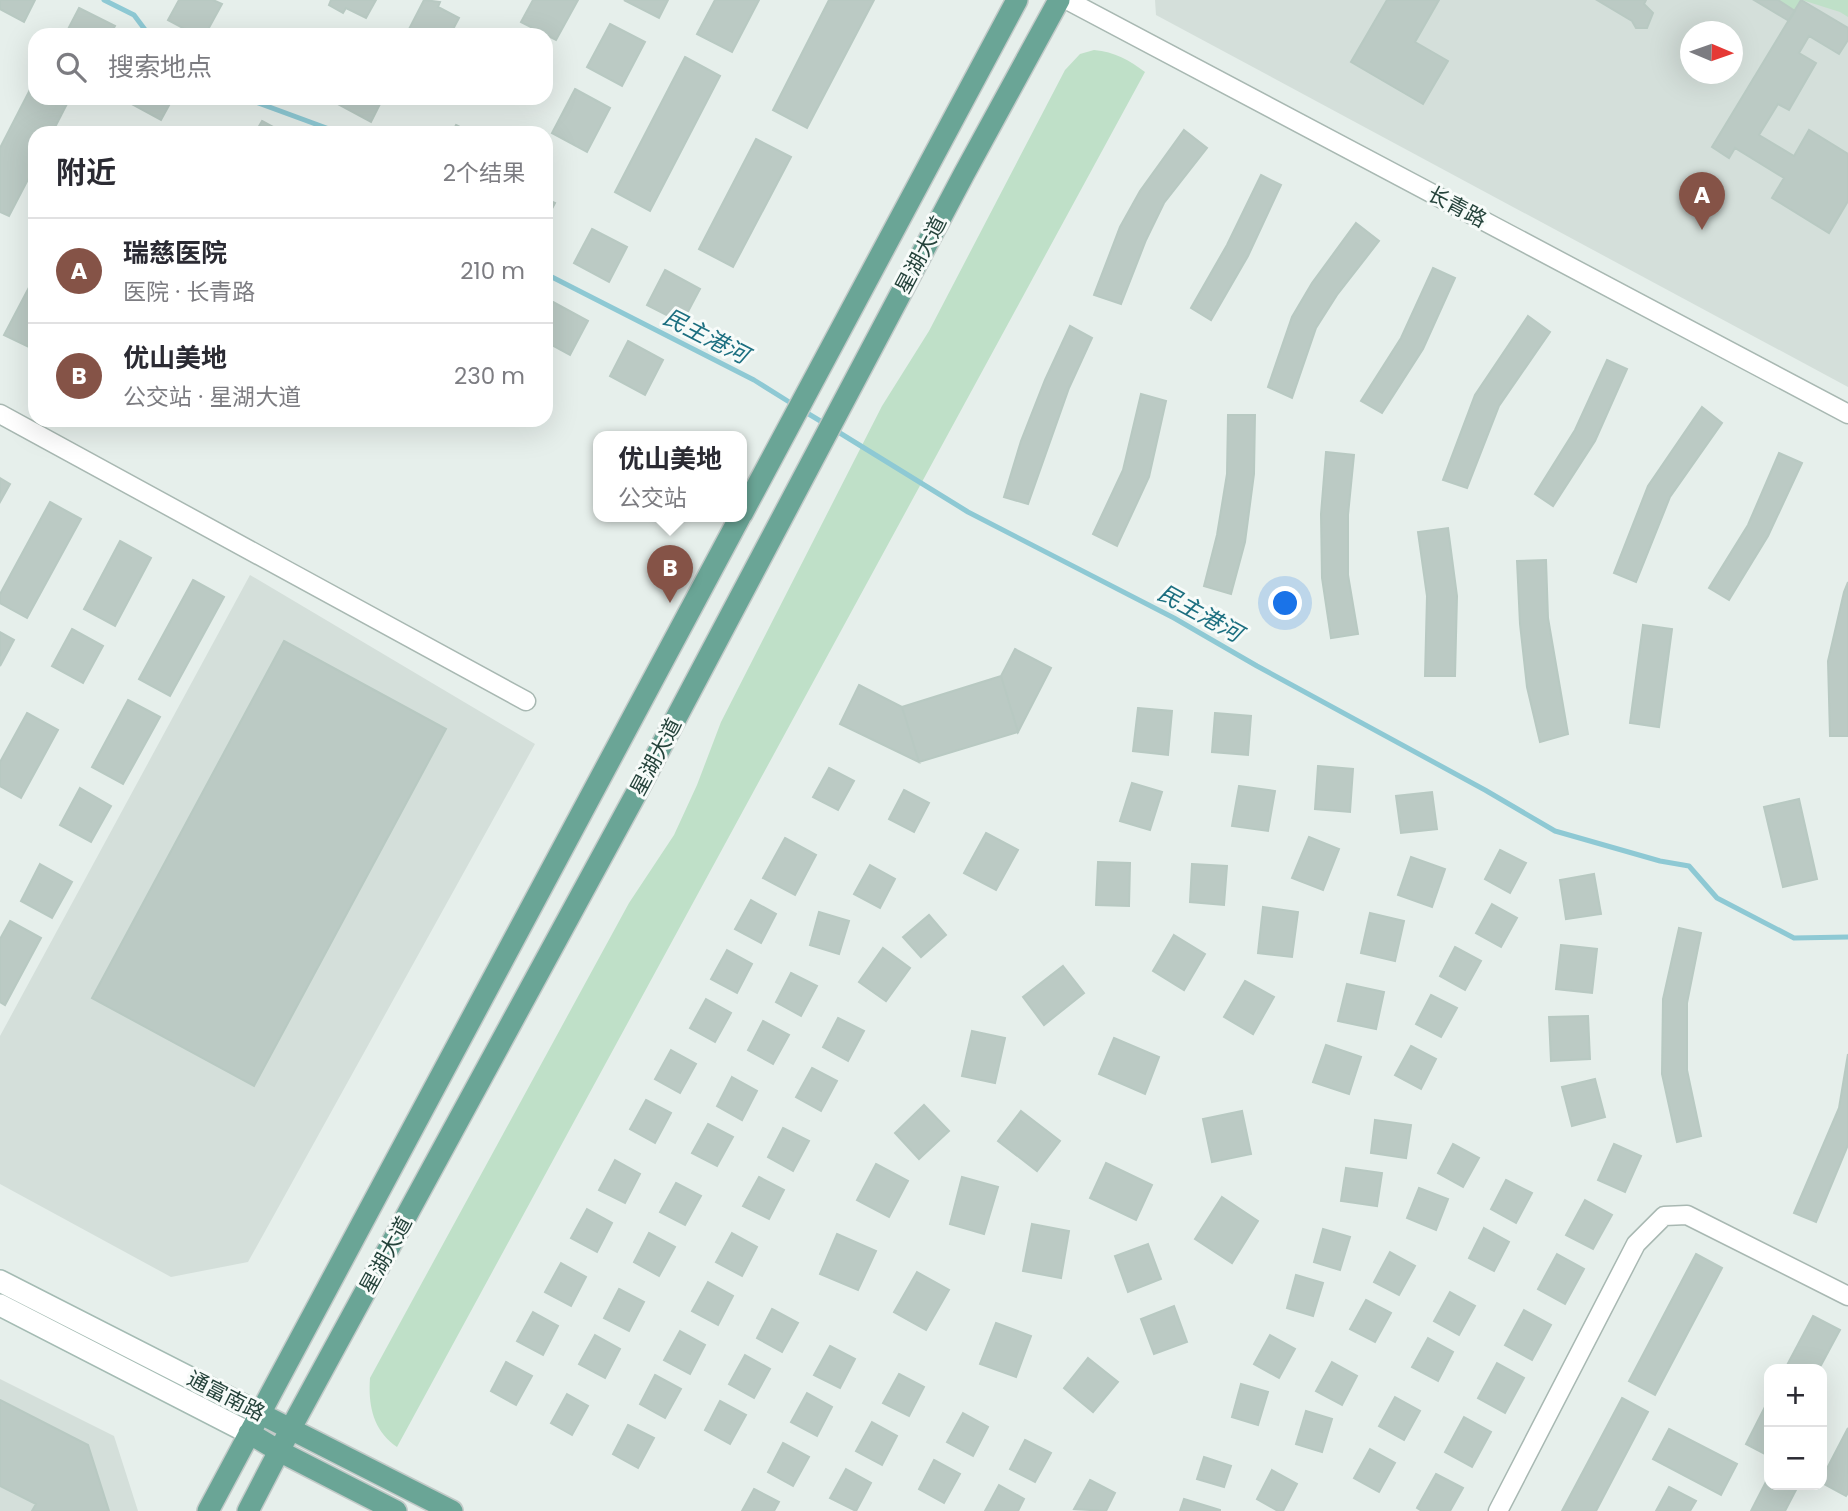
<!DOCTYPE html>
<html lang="zh">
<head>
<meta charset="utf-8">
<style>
	body { margin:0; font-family:Poppins,"Noto Sans SC",sans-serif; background:#f7f7f7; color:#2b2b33 }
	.controls { position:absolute; right:21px; bottom:21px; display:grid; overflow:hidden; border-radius:14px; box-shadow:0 7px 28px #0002 }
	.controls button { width:63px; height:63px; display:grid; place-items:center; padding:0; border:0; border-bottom:2px solid #e1e1e2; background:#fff; color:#2b2b33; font:35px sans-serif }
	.compass { position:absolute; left:1680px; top:21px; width:63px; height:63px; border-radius:50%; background:#fff; box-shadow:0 7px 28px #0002; rotate:92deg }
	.you { position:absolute; left:1286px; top:604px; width:24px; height:24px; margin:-18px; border:5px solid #fff; border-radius:50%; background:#1a73e8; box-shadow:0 0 0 10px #1a73e833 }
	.badge { display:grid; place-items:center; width:46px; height:46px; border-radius:50%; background:#855347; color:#fff; font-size:23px; font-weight:700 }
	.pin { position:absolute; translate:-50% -58px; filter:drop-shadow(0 2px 4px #0008) }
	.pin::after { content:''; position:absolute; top:37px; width:24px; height:21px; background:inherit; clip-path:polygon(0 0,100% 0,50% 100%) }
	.popup { position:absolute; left:593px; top:431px; width:154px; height:91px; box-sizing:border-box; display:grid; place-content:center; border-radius:14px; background:#fff; filter:drop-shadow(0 2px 5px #0005); font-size:23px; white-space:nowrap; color:#7c7c81 }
	.popup b { font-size:26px; color:#2b2b33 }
	.popup::after { content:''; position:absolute; left:50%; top:100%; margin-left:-14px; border:14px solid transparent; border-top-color:#fff }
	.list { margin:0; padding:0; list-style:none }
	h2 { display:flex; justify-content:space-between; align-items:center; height:91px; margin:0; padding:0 28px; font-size:30px }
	h2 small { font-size:23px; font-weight:400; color:#7c7c81 }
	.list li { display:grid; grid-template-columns:46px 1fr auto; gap:21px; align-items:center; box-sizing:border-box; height:105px; padding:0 28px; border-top:2px solid #e1e1e2 }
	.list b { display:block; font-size:26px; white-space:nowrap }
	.list p { margin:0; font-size:23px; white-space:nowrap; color:#7c7c81 }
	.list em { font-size:23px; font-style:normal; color:#7c7c81 }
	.icon { flex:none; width:38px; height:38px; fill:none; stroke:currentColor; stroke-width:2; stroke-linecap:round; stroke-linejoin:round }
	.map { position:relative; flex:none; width:1848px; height:1511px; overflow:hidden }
	.search { position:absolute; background:#fff; box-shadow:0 7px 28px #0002; left:28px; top:28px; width:525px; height:77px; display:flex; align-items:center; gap:18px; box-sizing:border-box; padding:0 24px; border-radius:21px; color:#7c7c81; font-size:26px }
	.panel { position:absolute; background:#fff; box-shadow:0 7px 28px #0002; left:28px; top:126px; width:525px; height:301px; border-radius:21px }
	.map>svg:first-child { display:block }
</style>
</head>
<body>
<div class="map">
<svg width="1848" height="1511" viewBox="0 0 1848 1511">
	<rect width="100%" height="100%" fill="#e6efeb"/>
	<path fill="#d4dfda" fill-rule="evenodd" d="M1155 0H1848V387L1156 15ZM1690 32H1732V74H1690Z
		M250 575 535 744 248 1262 171 1277 0 1184V1036Z
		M0 1379 114 1436 138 1511H0Z"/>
	<path fill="#bfe0c8" d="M1778 0H1848V17L1840 12 1802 0 1795 11Z
		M1094 50C1115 52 1129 60 1145 72L397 1447C373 1431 368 1405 370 1378L629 903 674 835 697 785 721 722 882 406 929 331 1065 70 1080 54Z"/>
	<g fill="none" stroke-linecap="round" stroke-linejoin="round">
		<path stroke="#8ec9d4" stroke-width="5" d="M104 0 134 15 149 35
			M245 98 340 133
			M546 274 754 380 794 405
			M802 410 827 425
			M835 430 968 512 1174 618 1257 666 1485 790 1555 831 1660 861 1689 866 1717 898 1794 938 1848 937"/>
	</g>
	<path fill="#bbcac4" stroke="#b8c9c2" stroke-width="2" d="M0 0H35L24 22 0 9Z
		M179 0H213L222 4 205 35H196L168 20Z
		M331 0H376L366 18 346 8 343 13 329 5Z
		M424 0 440 2 438 7 459 18 450 35H406Z
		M533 0H578L556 40 521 22Z
		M624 0H668L659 18Z
		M715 0H759L732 52 697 34Z
		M829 0H874L807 128 773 110Z
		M1387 0H1439L1415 42 1448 61 1423 104 1351 62Z
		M1597 0H1646L1644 4 1653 13 1647 28H1636L1632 21Z
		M1754 0H1778L1795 11 1789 21Z
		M1801 0 1848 28V40L1839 54 1809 36 1799 53 1816 63 1789 110 1778 104 1759 135 1794 156 1809 130 1848 154V201L1829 233 1772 198 1784 178 1735 148 1729 158 1712 147Z
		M79 8 115 26 110 35H65Z
		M610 24 645 42 622 86 587 67Z
		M685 57 720 76 650 211 615 192Z
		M35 80V98H70L52 133H35V166L9 216 0 212V148Z
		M575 89 610 108 587 152 552 133Z
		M128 98H173L161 120 126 101Z
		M338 98H383L371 122 336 103Z
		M262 121 284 133H255Z
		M456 125 471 133H452Z
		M1184 130 1207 148 1164 203 1146 240 1121 304 1094 295 1120 227 1140 191Z
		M756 139 791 157 733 267 699 249Z
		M1261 175 1281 185 1248 256 1211 320 1191 308 1227 245Z
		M546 199 555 203 546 220Z
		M1356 223 1379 241 1337 295 1316 328 1292 398 1268 387 1292 317 1312 283Z
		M592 229 627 247 609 282 574 263Z
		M1433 268 1455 278 1423 349 1382 413 1361 401 1401 338Z
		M665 270 700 289 682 323 647 305Z
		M35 276V350L4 335Z
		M553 302 588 321 570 355 546 342V316Z
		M1528 316 1550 332 1499 406 1467 488 1443 480 1475 395Z
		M1070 326 1092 338 1069 388 1028 504 1004 497 1021 441 1045 380Z
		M628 341 663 360 645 395 610 376Z
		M1607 360 1627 369 1595 441 1553 506 1535 494 1575 430Z
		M1141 394 1166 401 1149 477 1117 546 1093 534 1123 470Z
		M1702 407 1722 423 1670 497 1636 582 1614 573 1648 486Z
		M1228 415H1255L1254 474 1245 542 1231 594 1204 586 1217 535 1227 474Z
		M1326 452 1354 455 1348 515V575L1358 634 1331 638 1322 578 1321 514Z
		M1779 453 1802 463 1768 536 1729 600 1709 588 1748 525Z
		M0 478 10 484 0 502Z
		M50 502 81 519 27 618 0 603V594Z
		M1448 528 1457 596 1455 676H1425L1427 596 1418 532Z
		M120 541 151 558 115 626 84 609Z
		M1546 560 1548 618 1568 734 1540 742 1527 687 1520 624 1517 561Z
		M193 580 224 597 170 696 139 679Z
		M1848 582V736H1830L1828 661 1844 592Z
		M1643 625 1672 629 1659 727 1630 723Z
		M72 629 103 646 83 683 52 666Z
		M0 632 14 640 0 666Z
		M284 641 446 729 254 1086 92 998Z
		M1015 649 1051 668 1018 732 1001 676Z
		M1001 676 1018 732 919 762 902 707Z
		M859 685 902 707 919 762 840 724Z
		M128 700 160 717 123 784 92 767Z
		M1138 708 1172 711 1168 755 1133 751Z
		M27 713 58 730 21 798 0 786V762Z
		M1215 713 1251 716 1248 755 1212 752Z
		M1318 766 1353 769 1350 812 1315 809Z
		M829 768 854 781 838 810 813 797Z
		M1132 783 1162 792 1150 830 1120 821Z
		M1239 786 1275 791 1268 831 1232 826Z
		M80 788 111 806 91 842 60 825Z
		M904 790 929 803 914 832 889 819Z
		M1432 792 1437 829 1401 833 1396 796Z
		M1799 799 1817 879 1783 887 1764 807Z
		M986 833 1018 850 996 890 964 873Z
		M1309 837 1339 849 1323 890 1292 878Z
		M785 838 816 855 795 895 763 878Z
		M1500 850 1526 863 1510 893 1485 879Z
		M1411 857 1445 869 1432 907 1398 895Z
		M1098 862 1130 863 1129 906 1096 905Z
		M40 864 72 882 52 918 21 901Z
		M1192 864 1227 866 1224 905 1190 902Z
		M870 865 895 879 880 908 854 894Z
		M1594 874 1601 914 1566 919 1560 880Z
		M751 900 776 914 761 943 735 929Z
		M1492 904 1517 918 1501 947 1476 933Z
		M1263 907 1298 912 1292 957 1258 953Z
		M819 912 849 921 839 954 810 945Z
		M1370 913 1404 921 1395 961 1361 953Z
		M929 915 946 935 921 957 903 937Z
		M10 921 41 938 5 1005 0 1002V939Z
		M1679 928 1701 933 1687 1003V1070L1701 1136 1677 1142 1662 1074 1663 999Z
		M1174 935 1205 954 1184 990 1153 971Z
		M1561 945 1597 949 1592 993 1556 989Z
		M1455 947 1481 961 1465 990 1440 976Z
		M883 948 910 968 886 1001 859 982Z
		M727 950 752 964 737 993 711 979Z
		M1063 966 1084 993 1044 1025 1023 997Z
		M791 973 817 986 801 1016 776 1002Z
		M1245 981 1274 997 1253 1034 1224 1017Z
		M1347 984 1384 992 1376 1029 1338 1021Z
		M1431 995 1457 1008 1441 1037 1416 1024Z
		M706 999 731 1013 715 1042 690 1028Z
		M1588 1016 1590 1059 1551 1061 1549 1017Z
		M838 1018 864 1031 848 1061 823 1047Z
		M763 1021 789 1035 773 1064 748 1050Z
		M972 1031 1005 1038 995 1083 962 1076Z
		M1114 1038 1159 1057 1145 1094 1099 1074Z
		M1326 1045 1361 1057 1349 1094 1313 1082Z
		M1411 1046 1436 1059 1421 1089 1395 1075Z
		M671 1050 696 1064 680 1093 655 1079Z
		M1848 1054V1145L1816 1222 1794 1213 1839 1108Z
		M812 1068 837 1081 821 1111 796 1097Z
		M732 1077 757 1091 742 1120 717 1106Z
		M1595 1079 1605 1117 1572 1126 1562 1087Z
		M646 1100 671 1113 655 1143 630 1129Z
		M924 1105 949 1131 919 1159 895 1133Z
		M1021 1111 1060 1141 1037 1171 998 1141Z
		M1242 1111 1251 1154 1212 1162 1203 1119Z
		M1375 1120 1411 1125 1406 1158 1371 1153Z
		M708 1124 733 1137 717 1166 692 1153Z
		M783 1128 809 1141 793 1171 768 1157Z
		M1453 1144 1479 1158 1463 1187 1438 1173Z
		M1614 1144 1641 1156 1625 1192 1598 1180Z
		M615 1160 640 1174 625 1203 599 1190Z
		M1106 1163 1152 1185 1136 1220 1090 1198Z
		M876 1164 908 1181 889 1217 857 1200Z
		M1346 1168 1382 1173 1377 1206 1341 1201Z
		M759 1177 784 1190 769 1219 743 1206Z
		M962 1177 998 1187 984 1234 950 1224Z
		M1506 1180 1532 1193 1516 1223 1491 1209Z
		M676 1183 701 1196 685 1225 660 1212Z
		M1419 1188 1448 1199 1436 1230 1407 1218Z
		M1222 1197 1258 1221 1232 1263 1195 1239Z
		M1585 1200 1612 1215 1593 1249 1566 1235Z
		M587 1209 612 1223 597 1252 571 1238Z
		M1032 1224 1069 1231 1061 1278 1023 1271Z
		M1484 1228 1509 1242 1494 1271 1469 1258Z
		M1323 1229 1350 1237 1340 1270 1314 1262Z
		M649 1233 675 1247 659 1276 634 1262Z
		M732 1233 757 1247 742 1276 716 1262Z
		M837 1234 876 1251 858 1290 820 1274Z
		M1148 1244 1161 1279 1128 1292 1115 1256Z
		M1390 1252 1415 1266 1399 1295 1374 1282Z
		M1557 1254 1584 1269 1565 1304 1538 1289Z
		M1696 1254 1722 1268 1655 1395 1629 1381Z
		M561 1263 586 1277 571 1306 545 1292Z
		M917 1272 949 1290 926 1330 894 1312Z
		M1296 1275 1323 1283 1313 1316 1287 1308Z
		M708 1282 733 1296 718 1325 692 1311Z
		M619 1289 644 1302 629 1331 604 1318Z
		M1450 1292 1475 1306 1459 1335 1434 1321Z
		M1366 1300 1391 1313 1375 1342 1350 1329Z
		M1174 1306 1187 1342 1154 1354 1141 1319Z
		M772 1309 798 1323 782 1352 757 1338Z
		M1524 1310 1551 1325 1532 1360 1505 1345Z
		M533 1312 558 1326 543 1355 517 1341Z
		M1813 1316 1840 1330 1819 1369H1785Z
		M996 1323 1031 1336 1016 1377 980 1364Z
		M680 1331 705 1345 690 1374 664 1360Z
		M595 1335 620 1349 605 1378 579 1364Z
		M1270 1335 1295 1349 1279 1378 1254 1364Z
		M1428 1338 1453 1352 1438 1381 1412 1367Z
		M830 1346 855 1359 840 1388 814 1375Z
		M745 1355 770 1369 754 1398 729 1384Z
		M1088 1358 1118 1382 1093 1412 1064 1388Z
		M506 1362 532 1376 516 1405 491 1391Z
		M1332 1362 1357 1376 1342 1405 1316 1391Z
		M1497 1363 1524 1378 1505 1413 1478 1398Z
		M899 1374 924 1387 909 1416 883 1403Z
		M655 1375 681 1389 665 1418 640 1404Z
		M1241 1384 1268 1392 1258 1425 1232 1417Z
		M807 1393 832 1407 817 1436 791 1422Z
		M567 1394 588 1406 572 1435 551 1423Z
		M1395 1397 1420 1411 1404 1440 1379 1426Z
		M1622 1398 1648 1412 1596 1511H1562Z
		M1769 1399V1456L1746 1444Z
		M0 1400 88 1445 109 1511H32L36 1504 0 1486Z
		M720 1401 746 1415 730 1444 705 1430Z
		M1306 1411 1332 1419 1322 1452 1296 1444Z
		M963 1413 988 1427 973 1456 947 1442Z
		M1464 1417 1491 1432 1472 1467 1445 1452Z
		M872 1422 897 1436 882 1465 856 1451Z
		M628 1425 654 1438 638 1468 613 1454Z
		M1848 1428V1493L1846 1496 1822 1483V1478Z
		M1669 1429 1737 1464 1721 1495 1653 1459Z
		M1025 1440 1051 1453 1035 1482 1010 1469Z
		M783 1443 809 1457 793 1486 768 1472Z
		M1370 1449 1395 1463 1379 1492 1354 1478Z
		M1204 1457 1231 1466 1224 1487 1197 1479Z
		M934 1460 960 1474 944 1503 919 1489Z
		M846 1469 871 1483 856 1511 830 1498Z
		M1272 1470 1297 1484 1283 1511H1278L1257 1499Z
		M1436 1474 1463 1488 1450 1511H1422L1417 1508Z
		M1769 1476V1485H1790L1797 1488 1785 1511H1751Z
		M1090 1480 1115 1493 1106 1511 1074 1509Z
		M999 1485 1024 1499 1018 1511H985Z
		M1669 1487 1696 1501 1690 1511H1656Z
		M754 1489 779 1502 774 1511H742Z
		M1184 1499 1220 1510V1511H1180Z"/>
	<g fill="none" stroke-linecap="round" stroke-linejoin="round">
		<defs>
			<path id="tertiary" d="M1067 0 1848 414
				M0 414 526 701
				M1498 1511 1636 1244 1664 1216 1687 1215 1848 1296"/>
			<path id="secondary" d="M0 1281 261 1414
				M0 1305 249 1433"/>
			<path id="primary" d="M742 514 1017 0
				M261 1414 452 1511
				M249 1433 279 1451 396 1511
				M208 1511 740 517
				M248 1511 291 1428 637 792 964 174 1059 0"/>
		</defs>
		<use href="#tertiary" stroke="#a8b8b2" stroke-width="21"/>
		<use href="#secondary" stroke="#a4bbb3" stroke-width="24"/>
		<use href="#primary" stroke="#c2cac8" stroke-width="24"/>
		<use href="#tertiary" stroke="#fff" stroke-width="18"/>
		<use href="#secondary" stroke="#fff" stroke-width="21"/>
		<use href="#primary" stroke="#6aa596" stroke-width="21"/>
	</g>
	<g text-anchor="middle" stroke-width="6" stroke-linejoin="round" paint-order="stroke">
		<g font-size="21" fill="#24423a" stroke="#f7fbf9">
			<text transform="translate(1457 207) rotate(28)" y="7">长青路</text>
			<text transform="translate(921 255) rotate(-62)" y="7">星湖大道</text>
			<text transform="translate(656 757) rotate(-62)" y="7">星湖大道</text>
			<text transform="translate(386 1255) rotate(-61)" y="7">星湖大道</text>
			<text transform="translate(226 1396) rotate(27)" y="7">通富南路</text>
		</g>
		<g font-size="23" font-style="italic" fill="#1c6f80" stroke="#f7fbf9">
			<text transform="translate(706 336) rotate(27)" y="8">民主港河</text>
			<text transform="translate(1200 613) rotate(29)" y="8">民主港河</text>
		</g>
	</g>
</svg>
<div class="controls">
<button>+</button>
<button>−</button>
</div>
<svg class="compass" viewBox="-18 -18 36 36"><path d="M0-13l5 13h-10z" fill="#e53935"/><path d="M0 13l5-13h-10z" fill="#7c7c81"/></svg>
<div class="you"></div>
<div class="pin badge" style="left:1702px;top:230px">A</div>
<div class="pin badge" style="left:670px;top:603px">B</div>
<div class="popup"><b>优山美地</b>公交站</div>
<div class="search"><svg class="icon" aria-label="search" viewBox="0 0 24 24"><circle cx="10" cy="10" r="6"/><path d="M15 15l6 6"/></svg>搜索地点</div>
<section class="panel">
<h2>附近<small>2个结果</small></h2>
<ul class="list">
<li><span class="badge">A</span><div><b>瑞慈医院</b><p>医院 · 长青路</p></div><em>210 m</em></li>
<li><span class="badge">B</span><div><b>优山美地</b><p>公交站 · 星湖大道</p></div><em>230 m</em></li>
</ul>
</section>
</div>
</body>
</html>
